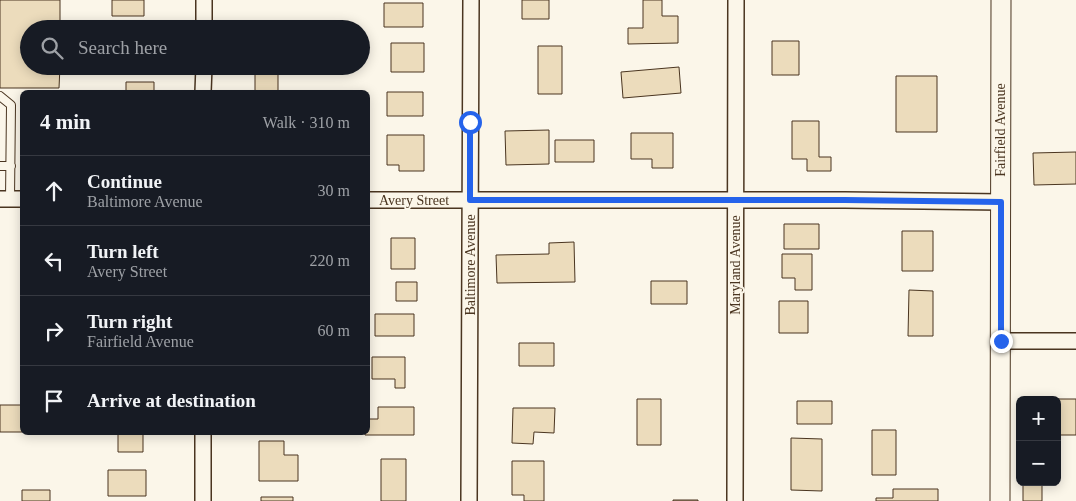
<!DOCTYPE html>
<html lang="en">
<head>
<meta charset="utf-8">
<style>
	body { margin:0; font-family:"Times New Roman",serif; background:#20242c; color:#f1f3f6 }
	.controls { position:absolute; right:15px; bottom:15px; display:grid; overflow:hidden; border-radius:8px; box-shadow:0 2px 12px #0003 }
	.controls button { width:45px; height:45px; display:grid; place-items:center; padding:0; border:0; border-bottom:1px solid #363941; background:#171b24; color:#f1f3f6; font:25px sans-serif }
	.stop { position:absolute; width:15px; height:15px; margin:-11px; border:4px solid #2563eb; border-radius:50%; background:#fff }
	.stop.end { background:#2563eb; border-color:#fff; box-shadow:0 1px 5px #0008 }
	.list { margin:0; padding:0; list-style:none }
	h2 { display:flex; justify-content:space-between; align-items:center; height:65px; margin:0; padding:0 20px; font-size:21px }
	h2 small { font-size:16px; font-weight:400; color:#9ea1a6 }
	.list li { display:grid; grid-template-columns:32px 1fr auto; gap:15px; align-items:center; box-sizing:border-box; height:70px; padding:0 20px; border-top:1px solid #363941 }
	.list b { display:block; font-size:19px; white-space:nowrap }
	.list p { margin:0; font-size:16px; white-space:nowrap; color:#9ea1a6 }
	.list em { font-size:16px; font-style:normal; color:#9ea1a6 }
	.icon { flex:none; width:28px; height:28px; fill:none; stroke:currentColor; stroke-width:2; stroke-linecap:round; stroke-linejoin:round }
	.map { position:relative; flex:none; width:1076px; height:501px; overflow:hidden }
	.search { position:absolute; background:#171b24; box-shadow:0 2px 12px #0003; left:20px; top:20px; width:350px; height:55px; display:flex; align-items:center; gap:12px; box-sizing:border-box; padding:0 18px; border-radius:28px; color:#9ea1a6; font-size:19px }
	.panel { position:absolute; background:#171b24; box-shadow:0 2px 12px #0003; left:20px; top:90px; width:350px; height:345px; border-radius:8px }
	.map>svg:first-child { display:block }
</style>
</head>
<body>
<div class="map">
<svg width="1076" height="501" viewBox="0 0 1076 501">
	<rect width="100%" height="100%" fill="#fbf6e9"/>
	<path fill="#ecdcbc" stroke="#4a3520" d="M0 0H60V29H29V66H60L59 88H0Z
		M112 0H144V16H112Z
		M522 0H549V19H522Z
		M643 0H662V16H678V43L628 44V28H643Z
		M384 3H423V27H384Z
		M772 41H799V75H772Z
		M391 43H424V72H391Z
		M538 46H562V94H538Z
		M118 66H150V71H118Z
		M679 67 681 93 623 98 621 72Z
		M255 70H278V92H255Z
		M896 76H937V132H896Z
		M126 82H154V92H126Z
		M387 92H423V116H387Z
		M792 121H819V157H831V171H807V159H792Z
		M549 130V164L506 165 505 131Z
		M631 133H673V168H652V159H631Z
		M387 135H424V171H399V165H387Z
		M555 140H594V162H555Z
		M1076 152V184L1034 185 1033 153Z
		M784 224H819V249H784Z
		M902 231H933V271H902Z
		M391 238H415V269H391Z
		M574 242 575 282 497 283 496 255 549 254V243Z
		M782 254H812V290H795V278H782Z
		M651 281H687V304H651Z
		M396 282H417V301H396Z
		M909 290 933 291V336H908Z
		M779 301H808V333H779Z
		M375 314H414V336H375Z
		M519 343H554V366H519Z
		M372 357H405V388H395V379H372Z
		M637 399H661V445H637Z
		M1046 399H1076V435H1057V400Z
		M797 401H832V424H797Z
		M0 405H22V432H0Z
		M378 407H414V435H365V432H368V419H378Z
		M513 408H555L554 433 534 432 533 444 512 443Z
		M872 430H896V475H872Z
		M118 432H143V452H118Z
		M791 438 822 439V491L791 490Z
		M259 441H284V455H298V481H259Z
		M381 459H406V501H381Z
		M512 461H544V501H524V495H512Z
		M108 470H146V496H108Z
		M1023 482H1042V501H1023Z
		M893 489H938V501H876V498H893Z
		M22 490H50V501H22Z
		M261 497H293V501H261Z
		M673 500H698V501H673Z"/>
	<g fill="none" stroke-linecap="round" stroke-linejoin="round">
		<defs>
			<path id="service" d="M0 96 11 105 10 199
				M0 166H11"/>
			<path id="minor" d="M204 29V0
				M203 92 204 66
				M0 199H22
				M368 200H845L1001 202
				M1001 341H1076
				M203 432V501
				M469 501 471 0
				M735 501 736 0"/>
			<path id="tertiary" d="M1000 501 1001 0"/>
		</defs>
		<use href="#service" stroke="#4a3520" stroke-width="10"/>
		<use href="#minor" stroke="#4a3520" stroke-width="18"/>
		<use href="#tertiary" stroke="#4a3520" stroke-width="21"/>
		<use href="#service" stroke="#fbf6e9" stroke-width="8"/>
		<use href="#minor" stroke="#fbf6e9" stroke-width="15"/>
		<use href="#tertiary" stroke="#fbf6e9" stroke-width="19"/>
	</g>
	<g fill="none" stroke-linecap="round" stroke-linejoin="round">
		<path stroke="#2563eb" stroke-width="6" d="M470 122V200H845L1001 202V341"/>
	</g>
	<g text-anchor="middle" stroke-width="4" stroke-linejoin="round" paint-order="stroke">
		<g font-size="14" fill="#4a3520" stroke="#fbf6e9">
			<text transform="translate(1000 130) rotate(-90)" y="5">Fairfield Avenue</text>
			<text x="414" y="205">Avery Street</text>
			<text transform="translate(470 265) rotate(-90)" y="5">Baltimore Avenue</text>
			<text transform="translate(735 265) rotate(-90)" y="5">Maryland Avenue</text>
		</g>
	</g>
</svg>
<div class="controls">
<button>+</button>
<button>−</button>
</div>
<div class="stop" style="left:470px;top:122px"></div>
<div class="stop end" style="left:1001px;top:341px"></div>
<div class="search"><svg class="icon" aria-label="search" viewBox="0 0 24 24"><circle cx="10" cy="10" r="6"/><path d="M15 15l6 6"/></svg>Search here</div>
<section class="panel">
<h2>4 min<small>Walk · 310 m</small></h2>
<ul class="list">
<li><svg class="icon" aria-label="ahead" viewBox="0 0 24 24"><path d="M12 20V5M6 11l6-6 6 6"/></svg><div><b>Continue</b><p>Baltimore Avenue</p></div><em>30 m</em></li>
<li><svg class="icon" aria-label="left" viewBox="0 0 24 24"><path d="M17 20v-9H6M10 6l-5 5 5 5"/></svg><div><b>Turn left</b><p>Avery Street</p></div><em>220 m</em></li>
<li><svg class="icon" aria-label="right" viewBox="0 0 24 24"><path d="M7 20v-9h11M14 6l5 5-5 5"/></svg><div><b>Turn right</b><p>Fairfield Avenue</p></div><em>60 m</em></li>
<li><svg class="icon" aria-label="arrive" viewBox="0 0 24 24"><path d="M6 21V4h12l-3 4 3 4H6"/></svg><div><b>Arrive at destination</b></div></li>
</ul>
</section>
</div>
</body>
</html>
